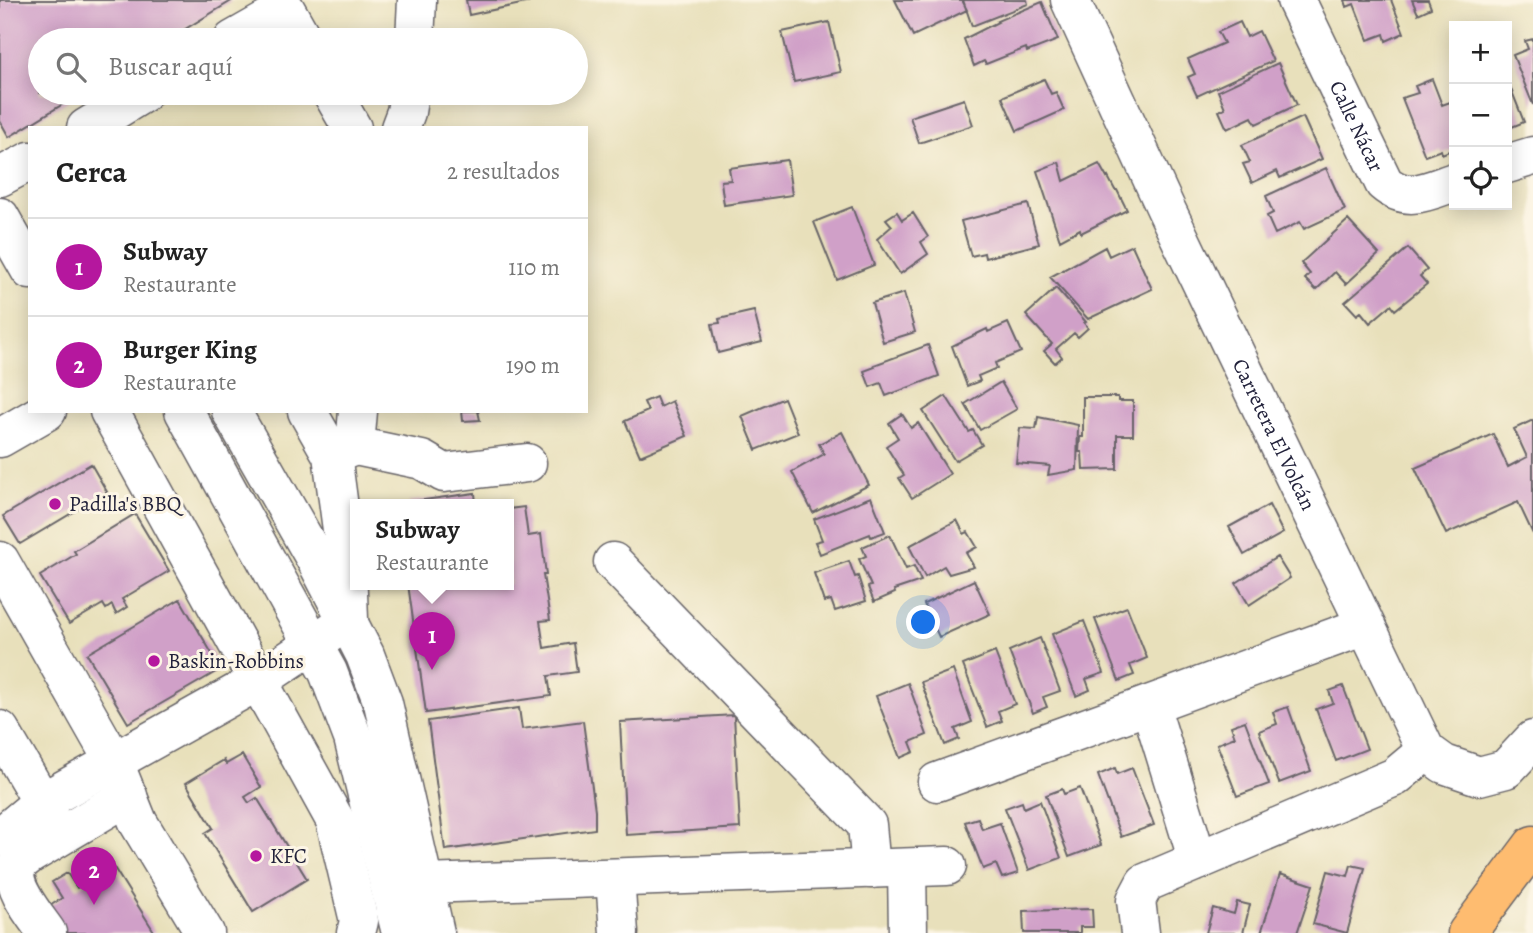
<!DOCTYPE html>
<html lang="es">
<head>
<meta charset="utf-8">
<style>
	body { margin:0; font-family:Alegreya,serif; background:#f6f6f6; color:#222 }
	.controls { position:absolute; right:21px; top:21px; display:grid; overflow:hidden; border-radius:0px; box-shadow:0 4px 18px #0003 }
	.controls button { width:63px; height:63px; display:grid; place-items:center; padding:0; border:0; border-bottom:2px solid #e0e0e0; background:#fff; color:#222; font:35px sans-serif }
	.you { position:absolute; left:924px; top:623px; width:24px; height:24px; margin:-18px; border:5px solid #fff; border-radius:50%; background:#1a73e8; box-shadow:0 0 0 10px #1a73e833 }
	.badge { display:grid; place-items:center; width:46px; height:46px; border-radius:50%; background:#b5179e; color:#fff; font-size:23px; font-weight:700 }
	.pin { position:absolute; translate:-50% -58px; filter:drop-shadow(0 2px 4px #0008) }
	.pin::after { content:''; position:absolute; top:37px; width:24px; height:21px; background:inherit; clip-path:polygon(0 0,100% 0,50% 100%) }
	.popup { position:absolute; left:350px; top:499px; width:164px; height:91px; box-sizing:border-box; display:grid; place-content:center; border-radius:0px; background:#fff; filter:drop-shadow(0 2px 5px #0005); font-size:23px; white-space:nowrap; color:#767676 }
	.popup b { font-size:26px; color:#222 }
	.popup::after { content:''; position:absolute; left:50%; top:100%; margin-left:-14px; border:14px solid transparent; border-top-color:#fff }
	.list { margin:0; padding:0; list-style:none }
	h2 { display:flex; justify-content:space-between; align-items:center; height:91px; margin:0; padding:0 28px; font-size:30px }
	h2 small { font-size:23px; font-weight:400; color:#767676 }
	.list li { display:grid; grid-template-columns:46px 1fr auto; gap:21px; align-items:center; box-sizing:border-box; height:98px; padding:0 28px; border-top:2px solid #e0e0e0 }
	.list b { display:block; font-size:26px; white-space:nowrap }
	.list p { margin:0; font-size:23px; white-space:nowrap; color:#767676 }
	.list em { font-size:23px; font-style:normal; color:#767676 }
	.icon { flex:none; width:38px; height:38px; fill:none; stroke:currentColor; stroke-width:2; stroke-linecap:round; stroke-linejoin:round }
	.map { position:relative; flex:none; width:1533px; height:933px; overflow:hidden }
	.search { position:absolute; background:#fff; box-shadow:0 4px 18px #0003; left:28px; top:28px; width:560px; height:77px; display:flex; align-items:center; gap:18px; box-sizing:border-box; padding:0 24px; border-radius:38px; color:#767676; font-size:26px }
	.panel { position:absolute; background:#fff; box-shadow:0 4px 18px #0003; left:28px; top:126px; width:560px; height:287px; border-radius:0px }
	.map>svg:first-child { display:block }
</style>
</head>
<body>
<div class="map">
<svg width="1533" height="933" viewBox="0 0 1533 933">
	<rect width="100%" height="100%" fill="#fcf5e5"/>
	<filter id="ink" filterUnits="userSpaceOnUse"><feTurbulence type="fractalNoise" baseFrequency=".0143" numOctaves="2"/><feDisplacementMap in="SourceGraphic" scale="14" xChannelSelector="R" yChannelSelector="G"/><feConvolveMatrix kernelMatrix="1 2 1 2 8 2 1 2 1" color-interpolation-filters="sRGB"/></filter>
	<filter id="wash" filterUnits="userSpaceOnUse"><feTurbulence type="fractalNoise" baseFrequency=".00686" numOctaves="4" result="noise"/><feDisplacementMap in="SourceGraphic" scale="28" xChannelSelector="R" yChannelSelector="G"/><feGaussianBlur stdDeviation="1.57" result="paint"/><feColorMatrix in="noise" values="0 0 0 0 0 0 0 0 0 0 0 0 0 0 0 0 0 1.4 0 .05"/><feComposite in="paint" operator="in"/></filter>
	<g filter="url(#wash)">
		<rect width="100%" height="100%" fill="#e8e0bb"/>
		<g id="blocks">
			<path fill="#d0a0c8" d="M0 0H233L167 40H40V93H81L9 137 0 121Z
				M466 0H535V1L469 15Z
				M895 0H962L967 10 913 36Z
				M963 0H1027L1028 4 972 26Z
				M1345 0H1391L1404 33 1386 41 1384 34 1368 40 1354 4 1347 7Z
				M1412 0H1428L1431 8 1418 14Z
				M1042 2 1058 40 1027 52 1026 48 986 64 984 61 974 66 964 39 998 22 997 21Z
				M829 22 841 72 794 82 782 32Z
				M1240 22 1247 37 1259 31 1273 61 1197 96 1188 77 1195 74 1188 59 1224 43 1218 32Z
				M1533 39V105L1513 55 1528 49 1525 41Z
				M1278 63 1297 105 1256 124 1252 117 1227 129 1219 111 1225 108 1218 91Z
				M1044 79 1051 94 1056 92 1064 110 1017 131 1002 97Z
				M1432 79 1442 105 1453 101 1454 105V149L1442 154 1441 150 1425 156 1402 98 1418 93 1415 86Z
				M1507 79 1524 122 1507 129Z
				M964 99 973 125 919 143 910 117Z
				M1303 117 1322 159 1280 178 1277 171 1252 183 1243 164 1250 162 1242 145Z
				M787 160 792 195 724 205 721 181 731 180 729 168Z
				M1059 162 1064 181 1099 164 1107 178 1108 177 1115 190H1117L1127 210 1081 233 1080 229 1060 240 1037 171Z
				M1326 168 1345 210 1304 229 1300 222 1275 234 1267 216 1273 213 1266 196Z
				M1028 204 1039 244 985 258 984 253 971 256 961 221Z
				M852 207 874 265 837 280 814 222Z
				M897 212 902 220 913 213 928 237 921 242 928 254 900 274 877 239 892 226 886 219Z
				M1348 220 1379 254 1346 284 1335 272 1316 290 1305 279 1310 274 1301 263Z
				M1132 245 1152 289 1088 319 1050 277 1105 247 1109 256Z
				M1408 248 1427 270 1420 276 1427 284 1395 310 1391 305 1370 323 1361 312 1357 315 1345 302Z
				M1056 288 1086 322 1084 323 1088 328 1078 337 1074 333 1056 349 1062 357 1055 363 1044 351 1052 344 1026 315Z
				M904 293 915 332 883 342 872 303Z
				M754 311 762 342 718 353 712 324 720 323 719 319Z
				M1008 323 1021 352 995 363 997 368 978 376 980 381 967 386 952 346 987 329 988 332Z
				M928 345 939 376 886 396 881 383 870 387 864 371 875 367 874 365Z
				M1001 382 1017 409 980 430 965 404Z
				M946 396 969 432 973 430 982 445 955 461 923 411Z
				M656 397 660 407 672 401 687 436 640 456 625 421 648 411 644 402Z
				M1083 397H1118V401H1133V435H1117V469L1083 470 1082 452H1079L1080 437H1083Z
				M784 398 798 433 756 450 742 416Z
				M462 411H478L480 420 463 421Z
				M902 414 911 428 918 423 950 474 912 498 899 478 904 475 886 446 898 438 889 423Z
				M1038 417 1078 425 1077 470 1048 475 1050 466 1016 463 1020 428 1036 429Z
				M1533 420V534L1518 502 1446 534 1415 468 1493 434 1508 467 1527 457 1514 429Z
				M842 432 869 485 813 513 792 472 824 454 819 444Z
				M91 464 107 492 20 544 3 516Z
				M475 493 476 504H409V502Z
				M871 497 885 532 871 537 870 534 820 554 815 542 822 540 814 519Z
				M1269 505 1283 533 1244 555 1229 527Z
				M524 507 528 536 541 534 546 575H543L550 620 540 621 544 648 573 643 577 672 548 676 551 696 426 713 408 584H509V509Z
				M135 514 169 571 122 599 127 607 116 614 112 605 106 609 103 604 69 624 40 576 76 554 74 551Z
				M957 520 964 534 968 532 977 547 966 553 974 567 949 574 944 566 925 577 909 546Z
				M890 535 906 569 914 566 921 581 894 590 895 593 874 602 868 587 871 586 859 559 866 556 862 547Z
				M1277 557 1290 578 1249 605 1236 583Z
				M849 561 855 577 858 576 866 601 835 611 831 600 824 602 814 573Z
				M974 580 990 614 939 637 924 604Z
				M180 599 221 669 128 723 87 654Z
				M1127 607 1147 658 1130 665 1134 675 1119 681 1095 619Z
				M1084 621 1104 673 1086 679 1090 690 1076 696 1052 634Z
				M1040 638 1060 691 1043 697 1047 707 1033 713 1009 651Z
				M995 652 1015 704 998 711 1002 721 987 727 963 665Z
				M953 670 972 722 955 729 959 739 945 745 921 682Z
				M908 683 927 735 910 742 914 752 900 758 876 696Z
				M1343 686 1367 749 1336 761 1316 709 1333 703 1329 691Z
				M1288 707 1311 771 1279 783 1259 731 1277 724 1273 712Z
				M519 708 522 729 583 721 595 810V829L445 850 428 721Z
				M734 715 740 828 626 835 620 722Z
				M1245 721 1269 784 1237 796 1217 744 1235 737 1231 726Z
				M242 755 261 787 245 797 249 803 257 798 307 879 253 912 205 833 213 828 186 783 224 760 226 764Z
				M1115 768 1117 774 1132 768 1154 825 1121 837 1098 775Z
				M1080 788 1101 845 1069 857 1046 795 1062 789 1064 794Z
				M1040 801 1061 858 1029 870 1005 808 1022 802 1024 808Z
				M978 818 982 829 1000 823 1018 873 1002 878 996 864 983 869 965 822Z
				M1351 865 1365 868 1347 933 1313 924 1328 871 1348 876Z
				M113 866 155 933H55L42 911 62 898 52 882 67 873 77 888Z
				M1280 874 1313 885 1297 933H1261Z
				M1237 902 1250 905 1243 933H1206L1213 908 1234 914Z
				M1092 909 1093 927H1080V933H1024L1023 911Z"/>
		</g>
	</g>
	<g filter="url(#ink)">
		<use href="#blocks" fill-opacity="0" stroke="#676468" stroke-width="2"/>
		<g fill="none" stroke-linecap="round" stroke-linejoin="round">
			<defs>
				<g id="minor">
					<path id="s1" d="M1070 0 1166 209 1426 751 1444 764 1479 776 1506 769 1533 740"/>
					<path id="s2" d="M1296 0 1384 183C1407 203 1428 191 1454 182"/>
					<path d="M233 40 286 10 303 40"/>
					<path d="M415 40 417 0"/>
					<path d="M332 93 352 128"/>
					<path d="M86 128 143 93"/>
					<path d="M400 128 406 112 409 93"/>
					<path d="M1507 164 1533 156"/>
					<path d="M0 177 30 161"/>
					<path d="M0 217 30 270"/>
					<path d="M109 411 335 820 359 921 356 933"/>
					<path d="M184 411 328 672 353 738 401 933"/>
					<path d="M231 411 316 560 365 655 383 703 435 933"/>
					<path d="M0 438 47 411"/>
					<path d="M355 446 422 460 444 473 527 463"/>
					<path d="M332 455 355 446 358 411"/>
					<path d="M0 561 113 760 138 822 205 933"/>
					<path d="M613 562 867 825 871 869"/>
					<path d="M1150 705 1198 861"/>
					<path d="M0 730 42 802 53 826"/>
					<path d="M937 782 1365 626"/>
					<path d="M0 837 42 802 258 681 349 620 347 567 332 455 307 411"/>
					<path d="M907 868 908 933"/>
					<path d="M615 878 619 933"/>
					<path d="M401 890 425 884 947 866"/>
					<path d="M47 933C37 918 9 886 17 867 19 863 25 858 29 855L128 796"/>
					<path d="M1140 933 1136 900 1145 883 1395 777 1426 751"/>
				</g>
				<path id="major" d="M1467 933 1533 845"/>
			</defs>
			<use href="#minor" stroke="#676468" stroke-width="41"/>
			<use href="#major" stroke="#676468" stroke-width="41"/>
			<use href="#minor" stroke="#fff" stroke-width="38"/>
			<use href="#major" stroke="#febc70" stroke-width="38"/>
		</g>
	</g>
	<g fill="#b5179e" stroke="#fcf5e5" stroke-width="2.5">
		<circle cx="55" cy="504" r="7"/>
		<circle cx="154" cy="661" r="7"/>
		<circle cx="256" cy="856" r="7"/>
	</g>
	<g text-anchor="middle" stroke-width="6" stroke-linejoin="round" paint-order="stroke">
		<g font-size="21" fill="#22223b" stroke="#fcf5e5">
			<text dy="7" stroke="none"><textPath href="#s2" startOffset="140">Calle Nácar</textPath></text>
			<text dy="7" stroke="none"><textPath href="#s1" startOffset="480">Carretera El Volcán</textPath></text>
		</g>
		<g font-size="21" fill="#22223b" stroke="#fcf5e5" text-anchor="start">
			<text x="69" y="511">Padilla's BBQ</text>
			<text x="168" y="668">Baskin-Robbins</text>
			<text x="270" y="863">KFC</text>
		</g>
	</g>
</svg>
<div class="controls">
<button>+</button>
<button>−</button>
<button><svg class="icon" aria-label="locate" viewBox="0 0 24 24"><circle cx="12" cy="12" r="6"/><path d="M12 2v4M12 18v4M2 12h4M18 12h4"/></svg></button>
</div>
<div class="you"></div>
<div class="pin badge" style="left:432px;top:670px">1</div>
<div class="popup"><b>Subway</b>Restaurante</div>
<div class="pin badge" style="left:94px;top:905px">2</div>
<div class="search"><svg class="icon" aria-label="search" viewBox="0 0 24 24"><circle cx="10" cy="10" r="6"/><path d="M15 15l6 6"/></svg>Buscar aquí</div>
<section class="panel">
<h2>Cerca<small>2 resultados</small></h2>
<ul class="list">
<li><span class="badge">1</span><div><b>Subway</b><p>Restaurante</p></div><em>110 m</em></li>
<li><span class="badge">2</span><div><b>Burger King</b><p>Restaurante</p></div><em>190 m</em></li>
</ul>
</section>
</div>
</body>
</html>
